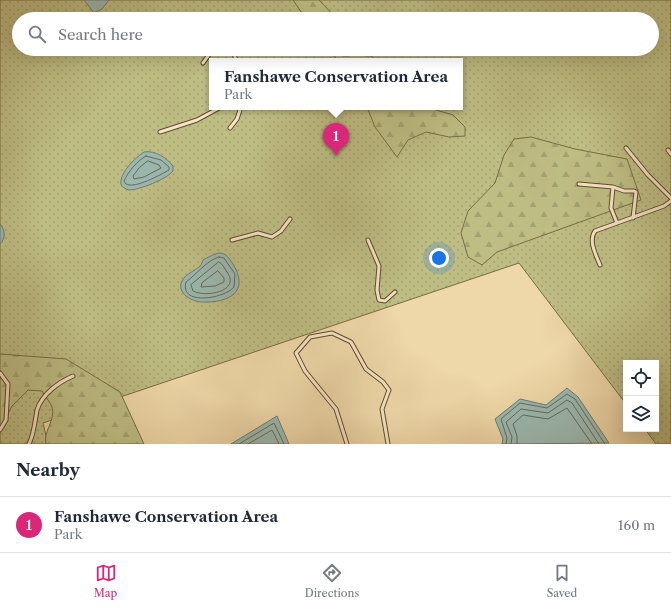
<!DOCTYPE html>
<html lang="en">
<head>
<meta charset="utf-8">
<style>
	body { margin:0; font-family:"Libre Caslon Text",serif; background:#f2f2f3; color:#1f2937 }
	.controls { position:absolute; right:12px; bottom:12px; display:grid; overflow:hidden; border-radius:0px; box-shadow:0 4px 16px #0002 }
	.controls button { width:36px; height:36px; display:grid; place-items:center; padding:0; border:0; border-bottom:1px solid #e0e1e3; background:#fff; color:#1f2937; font:20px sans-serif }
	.you { position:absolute; left:439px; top:258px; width:14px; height:14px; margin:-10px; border:3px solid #fff; border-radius:50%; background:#1a73e8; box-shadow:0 0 0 6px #1a73e833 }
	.badge { display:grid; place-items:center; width:26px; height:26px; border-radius:50%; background:#db2777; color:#fff; font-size:13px; font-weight:700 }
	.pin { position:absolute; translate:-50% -33px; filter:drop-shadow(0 1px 2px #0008) }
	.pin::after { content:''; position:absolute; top:21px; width:14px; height:12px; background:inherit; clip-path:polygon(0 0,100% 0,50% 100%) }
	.popup { position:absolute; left:209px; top:58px; width:254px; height:52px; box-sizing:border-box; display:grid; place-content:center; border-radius:0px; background:#fff; filter:drop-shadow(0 1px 3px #0005); font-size:13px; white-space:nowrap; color:#747a83 }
	.popup b { font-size:15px; color:#1f2937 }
	.popup::after { content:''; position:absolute; left:50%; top:100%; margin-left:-8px; border:8px solid transparent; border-top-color:#fff }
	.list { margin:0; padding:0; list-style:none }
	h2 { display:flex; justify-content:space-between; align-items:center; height:52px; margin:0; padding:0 16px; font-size:17px }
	h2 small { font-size:13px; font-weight:400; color:#747a83 }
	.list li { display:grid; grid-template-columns:26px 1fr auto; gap:12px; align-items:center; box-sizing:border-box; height:56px; padding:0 16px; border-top:1px solid #e0e1e3 }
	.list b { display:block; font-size:15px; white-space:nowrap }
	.list p { margin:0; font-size:13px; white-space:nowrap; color:#747a83 }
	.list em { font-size:13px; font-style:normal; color:#747a83 }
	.icon { flex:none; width:22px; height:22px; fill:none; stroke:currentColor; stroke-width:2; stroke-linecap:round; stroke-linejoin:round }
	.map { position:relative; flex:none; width:671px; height:444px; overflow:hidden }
	.search { position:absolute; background:#fff; box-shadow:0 4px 16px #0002; left:12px; right:12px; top:12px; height:44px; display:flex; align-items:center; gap:10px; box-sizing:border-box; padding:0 14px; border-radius:22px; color:#747a83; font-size:15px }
	.sheet { height:108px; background:#fff }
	nav { display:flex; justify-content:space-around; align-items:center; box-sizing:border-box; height:56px; border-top:1px solid #e0e1e3; background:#fff; font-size:11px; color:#747a83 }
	nav a { display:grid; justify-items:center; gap:2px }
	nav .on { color:#db2777 }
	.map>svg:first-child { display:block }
</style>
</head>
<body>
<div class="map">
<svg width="671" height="444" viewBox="0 0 671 444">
	<defs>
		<pattern id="grass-dots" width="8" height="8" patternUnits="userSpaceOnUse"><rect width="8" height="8" fill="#bebd84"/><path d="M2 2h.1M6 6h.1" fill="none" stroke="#a4a270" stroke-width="1.8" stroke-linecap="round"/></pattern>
		<pattern id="forest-firs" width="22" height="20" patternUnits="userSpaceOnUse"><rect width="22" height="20" fill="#bebd84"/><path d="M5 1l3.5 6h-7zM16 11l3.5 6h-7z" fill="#a4a270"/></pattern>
	</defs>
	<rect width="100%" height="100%" fill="#eed7a8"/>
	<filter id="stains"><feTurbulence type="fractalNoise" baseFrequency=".005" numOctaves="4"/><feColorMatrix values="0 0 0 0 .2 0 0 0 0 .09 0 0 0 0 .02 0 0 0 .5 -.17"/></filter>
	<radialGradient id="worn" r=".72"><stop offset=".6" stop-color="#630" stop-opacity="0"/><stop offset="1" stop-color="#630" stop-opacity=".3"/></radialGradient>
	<path fill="url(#grass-dots)" stroke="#786c44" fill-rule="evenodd" d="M0 0H671V444H656L645 429H656V363H626V404L519 263 43 423 48 444H0ZM19 19H652V49H19ZM212 61H460V107H212Z"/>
	<path fill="url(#forest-firs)" stroke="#786c44" d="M293 0H319L337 19H306Z
		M329 49H365L376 61H338Z
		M367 107H426L453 115 465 127V136L449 137 426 132 408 140 397 157 375 127Z
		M531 137 575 149 627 159 641 200 497 252 482 265 468 257 461 233 468 211 495 183 504 155 514 139Z
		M0 354 66 359 120 392 144 444H46C43 431 56 420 52 407 50 402 45 396 42 391L28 390 12 406 0 430Z"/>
	<path fill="#9bb8af" stroke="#717a6a" d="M84 0H109L102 9 94 13Z
		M144 152C155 150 167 158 173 166V171C167 179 139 190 129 190 125 189 123 187 121 185 119 173 135 158 144 152Z
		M0 224C5 230 6 238 0 244Z
		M219 253C226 253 229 258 233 264 250 292 229 303 202 302 192 302 176 293 182 281 185 274 195 271 200 266 202 264 202 262 203 260 204 259 217 253 219 253Z
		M567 388 578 397 609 443 502 444 503 439 495 419 520 399 546 405Z
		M277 416 289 444H231Z"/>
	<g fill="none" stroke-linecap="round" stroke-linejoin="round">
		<path stroke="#666a59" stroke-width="1" d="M146 156 161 160 169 167V170C160 175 135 189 126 184L124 181C128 172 137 161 146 156Z
			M148 161 159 165 161 168 144 177 134 179 133 176 139 168Z
			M219 257 224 258 235 274 234 287C224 299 179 306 186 282 197 274 207 260 219 257Z
			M219 262C223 264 224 268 227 272 241 291 206 298 193 291L191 285Z
			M218 271 224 278V282L215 286 201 287 202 283Z
			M239 444 274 423 284 444
			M248 444 272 430 279 444
			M506 444 507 438 501 419 520 403 547 408 567 394 575 399 605 444
			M511 444 512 437 506 422 521 409 548 413 567 400 572 403 599 444
			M517 444V436L513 424 523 415 548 419 567 408 592 444"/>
		<defs>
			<path id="lane" d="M233 49 236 61
				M203 63 213 49
				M230 128 237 119 241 107
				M160 132 197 120 221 107
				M626 148 648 175 671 198
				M668 150 671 154
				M579 184 613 187 624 191H634L636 192 633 218
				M613 187 611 208 617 223
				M232 240 258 233 272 237 281 231 290 219
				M368 240 379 266 377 290 379 300 385 301 395 292
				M600 265C596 255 588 241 595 231L664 206 671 201
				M0 373 8 384 6 420 0 430
				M29 444C34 434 35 421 37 410 42 394 59 382 73 376
				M347 444 336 409 305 371 296 353 310 337 332 333 351 342 366 369 383 382 389 390 382 409 388 444"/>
		</defs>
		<use href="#lane" stroke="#614b2c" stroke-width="5"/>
		<use href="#lane" stroke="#f4e5c6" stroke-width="3"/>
	</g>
	<rect width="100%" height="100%" filter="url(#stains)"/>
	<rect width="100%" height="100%" fill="url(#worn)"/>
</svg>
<div class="controls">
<button><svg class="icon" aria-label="locate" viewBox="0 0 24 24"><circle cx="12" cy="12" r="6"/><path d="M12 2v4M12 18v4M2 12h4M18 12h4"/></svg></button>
<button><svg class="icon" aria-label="layers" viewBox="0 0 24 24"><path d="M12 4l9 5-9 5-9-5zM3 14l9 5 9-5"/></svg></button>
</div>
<div class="you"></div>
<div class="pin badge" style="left:336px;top:156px">1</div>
<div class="popup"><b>Fanshawe Conservation Area</b>Park</div>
<div class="search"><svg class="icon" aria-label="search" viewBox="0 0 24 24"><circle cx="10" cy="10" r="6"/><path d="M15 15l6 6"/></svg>Search here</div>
</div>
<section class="sheet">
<h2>Nearby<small></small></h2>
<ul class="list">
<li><span class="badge">1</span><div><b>Fanshawe Conservation Area</b><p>Park</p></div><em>160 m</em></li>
</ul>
</section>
<nav>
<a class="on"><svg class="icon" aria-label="map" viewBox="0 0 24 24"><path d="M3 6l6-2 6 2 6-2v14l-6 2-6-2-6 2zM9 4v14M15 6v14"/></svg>Map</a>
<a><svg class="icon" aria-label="directions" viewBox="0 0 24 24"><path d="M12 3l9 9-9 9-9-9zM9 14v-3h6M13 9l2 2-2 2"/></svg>Directions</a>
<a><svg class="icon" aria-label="saved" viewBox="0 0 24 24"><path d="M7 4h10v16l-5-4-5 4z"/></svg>Saved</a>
</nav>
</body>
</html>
